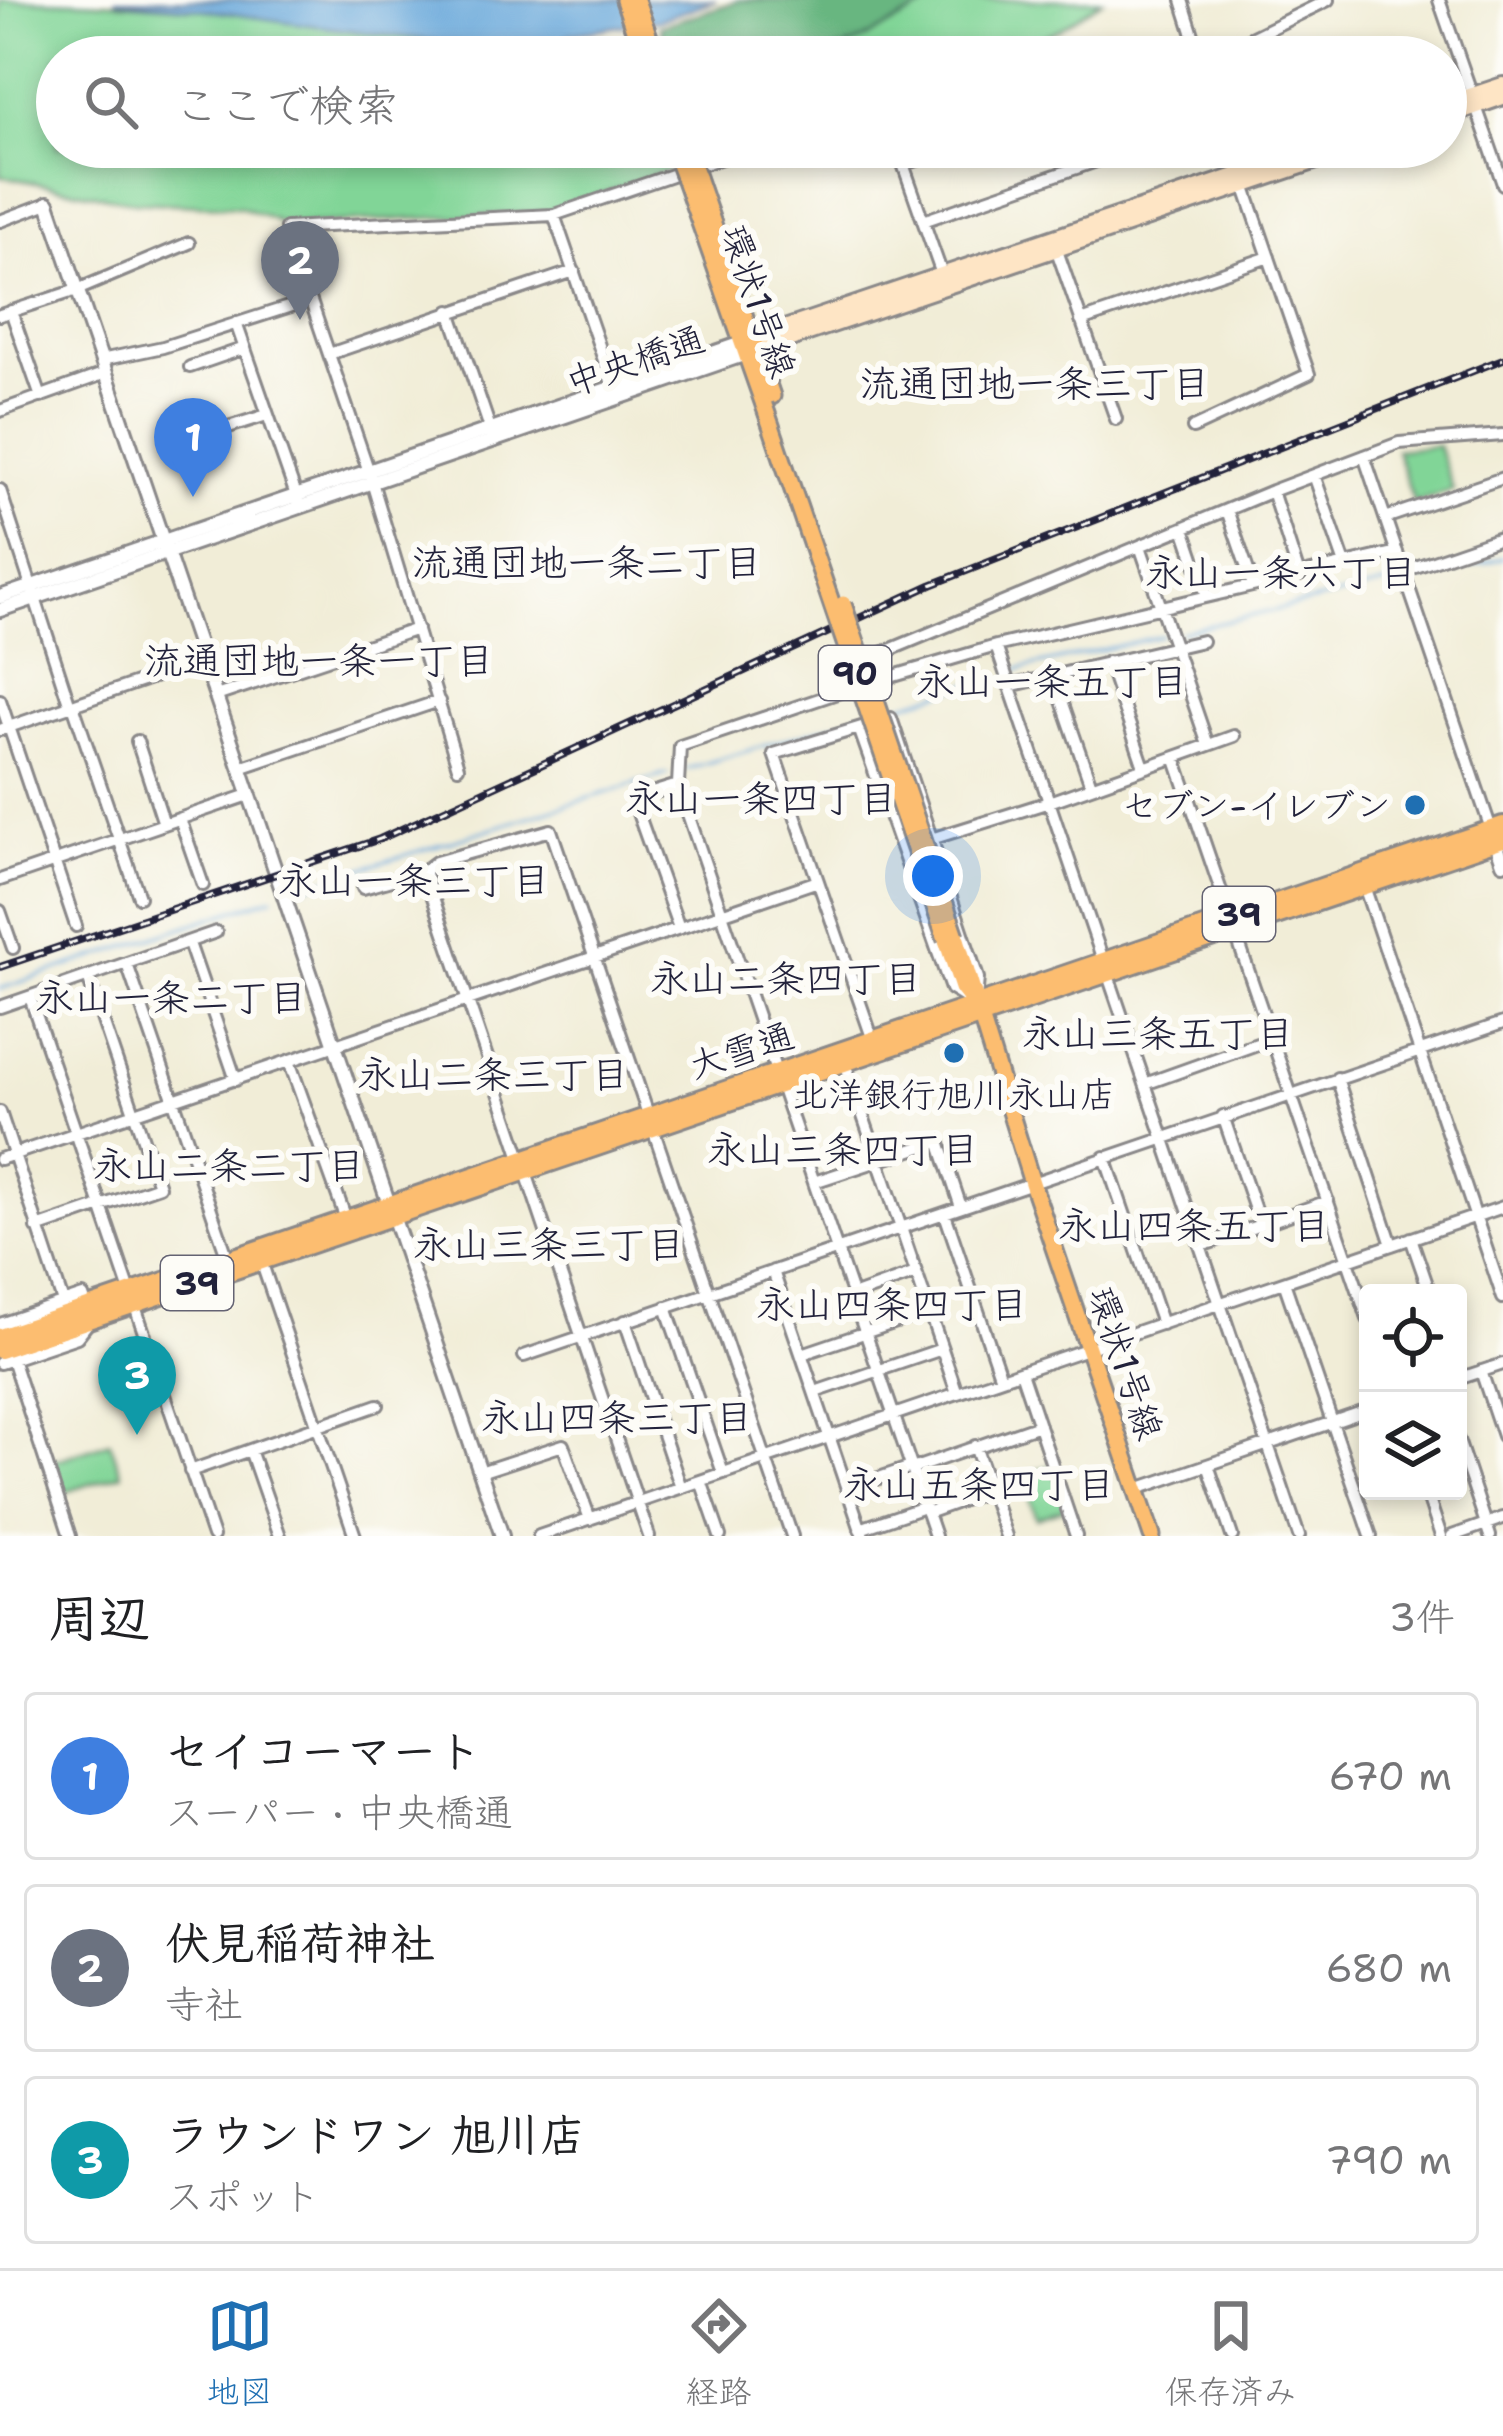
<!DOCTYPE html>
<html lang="ja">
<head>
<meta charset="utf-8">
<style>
	body { margin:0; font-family:"Shantell Sans","Klee One",sans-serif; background:#f6f6f6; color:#202124 }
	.controls { position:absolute; right:36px; bottom:36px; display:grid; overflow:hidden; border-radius:12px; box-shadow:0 6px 18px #0003 }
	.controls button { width:108px; height:108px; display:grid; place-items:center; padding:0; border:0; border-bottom:3px solid #e0e0e0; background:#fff; color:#202124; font:60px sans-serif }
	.you { position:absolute; left:933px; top:876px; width:42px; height:42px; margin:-30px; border:9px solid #fff; border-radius:50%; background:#1a73e8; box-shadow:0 0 0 18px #1a73e833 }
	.badge { display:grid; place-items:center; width:78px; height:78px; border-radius:50%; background:#1f6fb2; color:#fff; font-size:39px; font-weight:700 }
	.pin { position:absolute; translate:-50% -99px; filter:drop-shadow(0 3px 6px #0008) }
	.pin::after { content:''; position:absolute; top:63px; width:42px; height:36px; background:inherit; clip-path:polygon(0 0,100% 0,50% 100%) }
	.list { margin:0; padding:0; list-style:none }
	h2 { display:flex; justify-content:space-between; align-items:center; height:156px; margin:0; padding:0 48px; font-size:51px }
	h2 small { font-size:39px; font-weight:400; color:#757577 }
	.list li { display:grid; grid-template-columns:78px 1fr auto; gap:36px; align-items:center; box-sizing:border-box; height:168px; margin:0 24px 24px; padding:0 24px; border:3px solid #e0e0e0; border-radius:12px }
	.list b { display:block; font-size:45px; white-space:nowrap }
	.list p { margin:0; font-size:39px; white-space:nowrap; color:#757577 }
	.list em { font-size:39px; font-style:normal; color:#757577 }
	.icon { flex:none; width:66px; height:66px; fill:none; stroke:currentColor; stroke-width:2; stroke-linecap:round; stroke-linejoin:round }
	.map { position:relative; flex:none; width:1503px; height:1536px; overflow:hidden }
	.search { position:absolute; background:#fff; box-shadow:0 6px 18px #0003; left:36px; right:36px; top:36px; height:132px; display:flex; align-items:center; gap:30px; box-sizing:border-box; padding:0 42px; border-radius:66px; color:#757577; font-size:45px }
	.sheet { height:732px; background:#fff }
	nav { display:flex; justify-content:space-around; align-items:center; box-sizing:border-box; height:168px; border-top:3px solid #e0e0e0; background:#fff; font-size:33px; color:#757577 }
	nav a { display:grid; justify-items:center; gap:6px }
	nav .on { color:#1f6fb2 }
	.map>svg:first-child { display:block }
</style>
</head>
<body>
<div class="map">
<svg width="1503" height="1536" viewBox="0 0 1503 1536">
	<rect width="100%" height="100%" fill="#fdfcf7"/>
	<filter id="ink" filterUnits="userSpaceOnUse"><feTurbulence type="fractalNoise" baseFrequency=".00833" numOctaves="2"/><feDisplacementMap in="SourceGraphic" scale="24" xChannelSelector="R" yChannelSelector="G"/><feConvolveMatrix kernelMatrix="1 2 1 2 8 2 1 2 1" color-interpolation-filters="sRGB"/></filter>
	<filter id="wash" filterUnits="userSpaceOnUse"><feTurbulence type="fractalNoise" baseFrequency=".004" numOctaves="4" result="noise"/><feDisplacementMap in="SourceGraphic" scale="48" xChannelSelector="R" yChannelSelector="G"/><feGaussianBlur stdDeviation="2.7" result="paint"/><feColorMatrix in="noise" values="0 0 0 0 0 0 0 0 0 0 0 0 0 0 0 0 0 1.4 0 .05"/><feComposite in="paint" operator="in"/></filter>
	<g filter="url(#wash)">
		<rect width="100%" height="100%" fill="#f1edd7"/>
		<path fill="#81d597" stroke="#527c69" stroke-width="3" d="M0 0C176 0 352 22 525 57H57V147H666L674 168 552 212 286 225 241 207 134 202 0 176Z
			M938 0H1103L1058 30 994 57H811L853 45Z
			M1438 446 1453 490 1414 503 1396 450Z
			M110 1442 122 1474 63 1493 52 1462Z
			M1052 1465 1067 1507 1036 1518 1021 1475Z"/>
		<path fill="#68b680" stroke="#456c5e" stroke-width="3" d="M740 0H938L853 45 811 57H669L660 26Z
			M404 35 556 50 629 46 633 57H525Z"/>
		<path fill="#68a7da" stroke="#45648a" stroke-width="3" d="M114 0H716L660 20 571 34 554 43 663 40 676 47 674 54C639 35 593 51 555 50 439 45 321 27 206 10 175 5 144 5 114 0Z"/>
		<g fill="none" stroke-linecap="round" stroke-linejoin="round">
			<path stroke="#68a7da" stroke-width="3" d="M1419 579 1503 558
				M1181 632 1398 582
				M1015 670 1161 636
				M897 706 996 676
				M687 769 846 721
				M293 890 667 774
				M0 989 273 897"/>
		</g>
	</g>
	<g filter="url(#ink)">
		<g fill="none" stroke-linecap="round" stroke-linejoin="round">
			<defs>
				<path id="minor" d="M1182 0 1200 57
					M1439 0 1503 184
					M1212 57 1328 0
					M897 147 944 280
					M903 165 955 147
					M554 215 616 395
					M0 221 48 203
					M923 221 1137 147
					M1054 242 1116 419
					M11 311 41 397
					M450 311 493 437
					M0 315 77 290 189 243
					M1081 321 1269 257
					M236 323 298 501
					M329 354 574 271
					M101 360 163 347 310 300
					M190 367 245 348
					M0 411 106 373
					M1193 428 1309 374 1231 147
					M206 434 267 415
					M1364 456 1491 829
					M1314 475 1345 564
					M0 490 70 706
					M1272 491 1299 575
					M1227 510 1253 585
					M1385 518 1503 478
					M1184 528 1207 596
					M1140 546 1208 745
					M1404 571 1503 537
					M996 646 1299 1536
					M1108 662 1144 767
					M1053 675 1091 785
					M882 679 875 656 1272 491 1399 443 1503 435
					M1009 686 1202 641
					M216 696 417 629
					M0 700 76 926
					M73 705 139 897
					M859 728 951 989 964 997
					M0 730 203 660
					M137 741 164 824
					M1175 757 1368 1319
					M458 767 369 472 286 228 554 215 754 147
					M240 768 439 701
					M678 785 633 799 679 928
					M180 819 203 885
					M931 839 1049 802 1234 736
					M424 871 436 862 551 830 792 1536
					M0 880 249 795
					M1362 880 1503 1298
					M363 888 424 871 649 1536
					M0 911 13 948
					M189 943 236 1080
					M127 964 229 1262
					M30 997 213 1536
					M0 1007 216 932
					M874 1043 774 754 891 718 978 978 976 1000
					M844 1060 957 1393
					M289 1061 346 1219
					M1337 1078 1392 1245
					M1145 1084 1274 1038
					M0 1112 63 1302
					M1223 1116 1260 1224
					M1105 1157 1162 1324
					M0 1159 818 881
					M814 1182 939 1141 961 1207
					M945 1214 1001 1378
					M37 1228 159 1186 88 977
					M1411 1238 1430 1293
					M1201 1246 1328 1201
					M261 1261 355 1536
					M773 1271 863 1536
					M1284 1282 1371 1536
					M852 1296 916 1273
					M666 1307 723 1473
					M625 1321 681 1488
					M0 1324 83 1296 91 1319 77 1337 0 1363
					M802 1354 929 1311
					M524 1356 1503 1023
					M12 1359 70 1536
					M1481 1371 1503 1436
					M1021 1372 1076 1536
					M1458 1379 1503 1364
					M815 1392 942 1349
					M1458 1440 1490 1536
					M975 1446 1006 1536
					M250 1450 280 1536
					M1208 1465 1232 1536
					M912 1469 1039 1425
					M190 1471 378 1405
					M480 1472 563 1445 590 1519
					M701 1481 720 1536
					M847 1489 911 1467
					M1137 1489 1368 1410
					M1426 1491 1441 1536
					M927 1513 991 1490
					M860 1529 924 1507
					M539 1536 1503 1207
					M935 1536 678 785 680 746 846 690 996 646 1397 552
					M1452 1536 1503 1518"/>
				<path id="tertiary" d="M48 203 502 1536
					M0 597 742 343
					M0 610 746 354
					M1494 836 1503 863"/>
				<path id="secondary" d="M1446 104 1503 85
					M1446 117 1503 97
					M746 341 1321 147
					M749 353 1358 147"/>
				<path id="primary" d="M624 0 643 57
					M636 0 656 57
					M697 177 772 396
					M685 180 764 405
					M956 936 1032 1183 1152 1536
					M946 940 962 988 973 1002"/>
				<path id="trunk" d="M0 1337 1503 825
					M0 1350 1503 839"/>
			</defs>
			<use href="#minor" stroke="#8a8889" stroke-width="16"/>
			<use href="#tertiary" stroke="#8a8889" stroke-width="18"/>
			<use href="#secondary" stroke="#8a8889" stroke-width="20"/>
			<use href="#primary" stroke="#8a8889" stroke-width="21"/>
			<use href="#trunk" stroke="#8a8889" stroke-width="22"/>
			<use href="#minor" stroke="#fff" stroke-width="10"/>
			<use href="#tertiary" stroke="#fff" stroke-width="12"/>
			<use href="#secondary" stroke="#fee5c5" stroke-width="14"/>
			<use href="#primary" stroke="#fcbd6f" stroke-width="15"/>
			<use href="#trunk" stroke="#fcbd6f" stroke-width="16"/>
			<defs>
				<path id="rail" d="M0 967 380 839 931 585 1503 359"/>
			</defs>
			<use href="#rail" stroke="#22223b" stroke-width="8"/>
			<use href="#rail" stroke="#fdfcf7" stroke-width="3" stroke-dasharray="9" stroke-linecap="butt"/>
			<defs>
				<path id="primary-bridge" d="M690 159 697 177
					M679 164 685 180
					M764 405 946 940
					M843 604 956 936"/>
			</defs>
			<use href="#primary-bridge" stroke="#8a8889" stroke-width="21" stroke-linecap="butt"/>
			<use href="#primary-bridge" stroke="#fcbd6f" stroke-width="15"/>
		</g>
	</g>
	<g fill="#1f6fb2" stroke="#fdfcf7" stroke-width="4.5">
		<circle cx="1415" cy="805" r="12"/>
		<circle cx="954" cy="1053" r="12"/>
	</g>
	<g text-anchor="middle" stroke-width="12" stroke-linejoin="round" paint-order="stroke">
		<g fill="#fdfcf7" stroke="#646373" stroke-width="3">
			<rect x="819" y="646" width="72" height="54" rx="9"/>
			<rect x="1203" y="887" width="72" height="54" rx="9"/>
			<rect x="161" y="1256" width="72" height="54" rx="9"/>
		</g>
		<g font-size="33" font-weight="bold" fill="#22223b">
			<text x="855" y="685">90</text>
			<text x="1239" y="926">39</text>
			<text x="197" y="1295">39</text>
		</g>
		<g font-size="36" fill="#22223b" stroke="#fdfcf7">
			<text transform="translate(759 301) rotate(71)" y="13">環状1号線</text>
			<text transform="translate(635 360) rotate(-19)" y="13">中央橋通</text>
			<text transform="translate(741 1050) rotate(-18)" y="13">大雪通</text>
			<text transform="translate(1126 1363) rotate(71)" y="13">環状1号線</text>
		</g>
		<g font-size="36" fill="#22223b" stroke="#fdfcf7" text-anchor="end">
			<text x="1391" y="818">セブン-イレブン</text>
			<text x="954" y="1107" text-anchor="middle">北洋銀行旭川永山店</text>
		</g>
		<g font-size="39" fill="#22223b" stroke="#fdfcf7">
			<text x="1035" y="397">流通団地一条三丁目</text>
			<text x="587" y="576">流通団地一条二丁目</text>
			<text x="1281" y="586">永山一条六丁目</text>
			<text x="319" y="674">流通団地一条一丁目</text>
			<text x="1052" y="695">永山一条五丁目</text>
			<text x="761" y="812">永山一条四丁目</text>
			<text x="414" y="894">永山一条三丁目</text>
			<text x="786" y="992">永山二条四丁目</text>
			<text x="171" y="1011">永山一条二丁目</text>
			<text x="1158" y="1047">永山三条五丁目</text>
			<text x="493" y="1088">永山二条三丁目</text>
			<text x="843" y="1163">永山三条四丁目</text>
			<text x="229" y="1179">永山二条二丁目</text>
			<text x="1194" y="1239">永山四条五丁目</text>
			<text x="549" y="1258">永山三条三丁目</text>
			<text x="892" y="1318">永山四条四丁目</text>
			<text x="617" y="1431">永山四条三丁目</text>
			<text x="979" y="1498">永山五条四丁目</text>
		</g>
	</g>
</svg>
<div class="controls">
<button><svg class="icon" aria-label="locate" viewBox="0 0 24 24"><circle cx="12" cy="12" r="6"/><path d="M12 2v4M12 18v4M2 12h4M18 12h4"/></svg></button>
<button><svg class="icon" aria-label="layers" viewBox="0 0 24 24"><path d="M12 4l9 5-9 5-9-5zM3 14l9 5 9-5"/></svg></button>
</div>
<div class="you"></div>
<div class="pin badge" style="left:193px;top:497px;background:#3f7fe0">1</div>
<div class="pin badge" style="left:300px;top:320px;background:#6b7280">2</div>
<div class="pin badge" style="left:137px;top:1435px;background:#0f9aa8">3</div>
<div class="search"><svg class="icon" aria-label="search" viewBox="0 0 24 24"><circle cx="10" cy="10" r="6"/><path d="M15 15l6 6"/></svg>ここで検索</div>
</div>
<section class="sheet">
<h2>周辺<small>3件</small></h2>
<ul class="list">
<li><span class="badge" style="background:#3f7fe0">1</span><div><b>セイコーマート</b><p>スーパー · 中央橋通</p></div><em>670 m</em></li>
<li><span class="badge" style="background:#6b7280">2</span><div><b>伏見稲荷神社</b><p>寺社</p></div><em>680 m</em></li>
<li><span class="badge" style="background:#0f9aa8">3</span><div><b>ラウンドワン 旭川店</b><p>スポット</p></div><em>790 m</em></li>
</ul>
</section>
<nav>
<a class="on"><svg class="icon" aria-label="map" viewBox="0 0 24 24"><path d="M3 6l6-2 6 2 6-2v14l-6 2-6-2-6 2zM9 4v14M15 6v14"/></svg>地図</a>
<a><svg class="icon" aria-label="directions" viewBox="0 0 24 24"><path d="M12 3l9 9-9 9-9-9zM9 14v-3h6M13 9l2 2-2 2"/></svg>経路</a>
<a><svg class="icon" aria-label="saved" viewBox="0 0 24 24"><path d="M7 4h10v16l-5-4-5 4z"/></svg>保存済み</a>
</nav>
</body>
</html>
